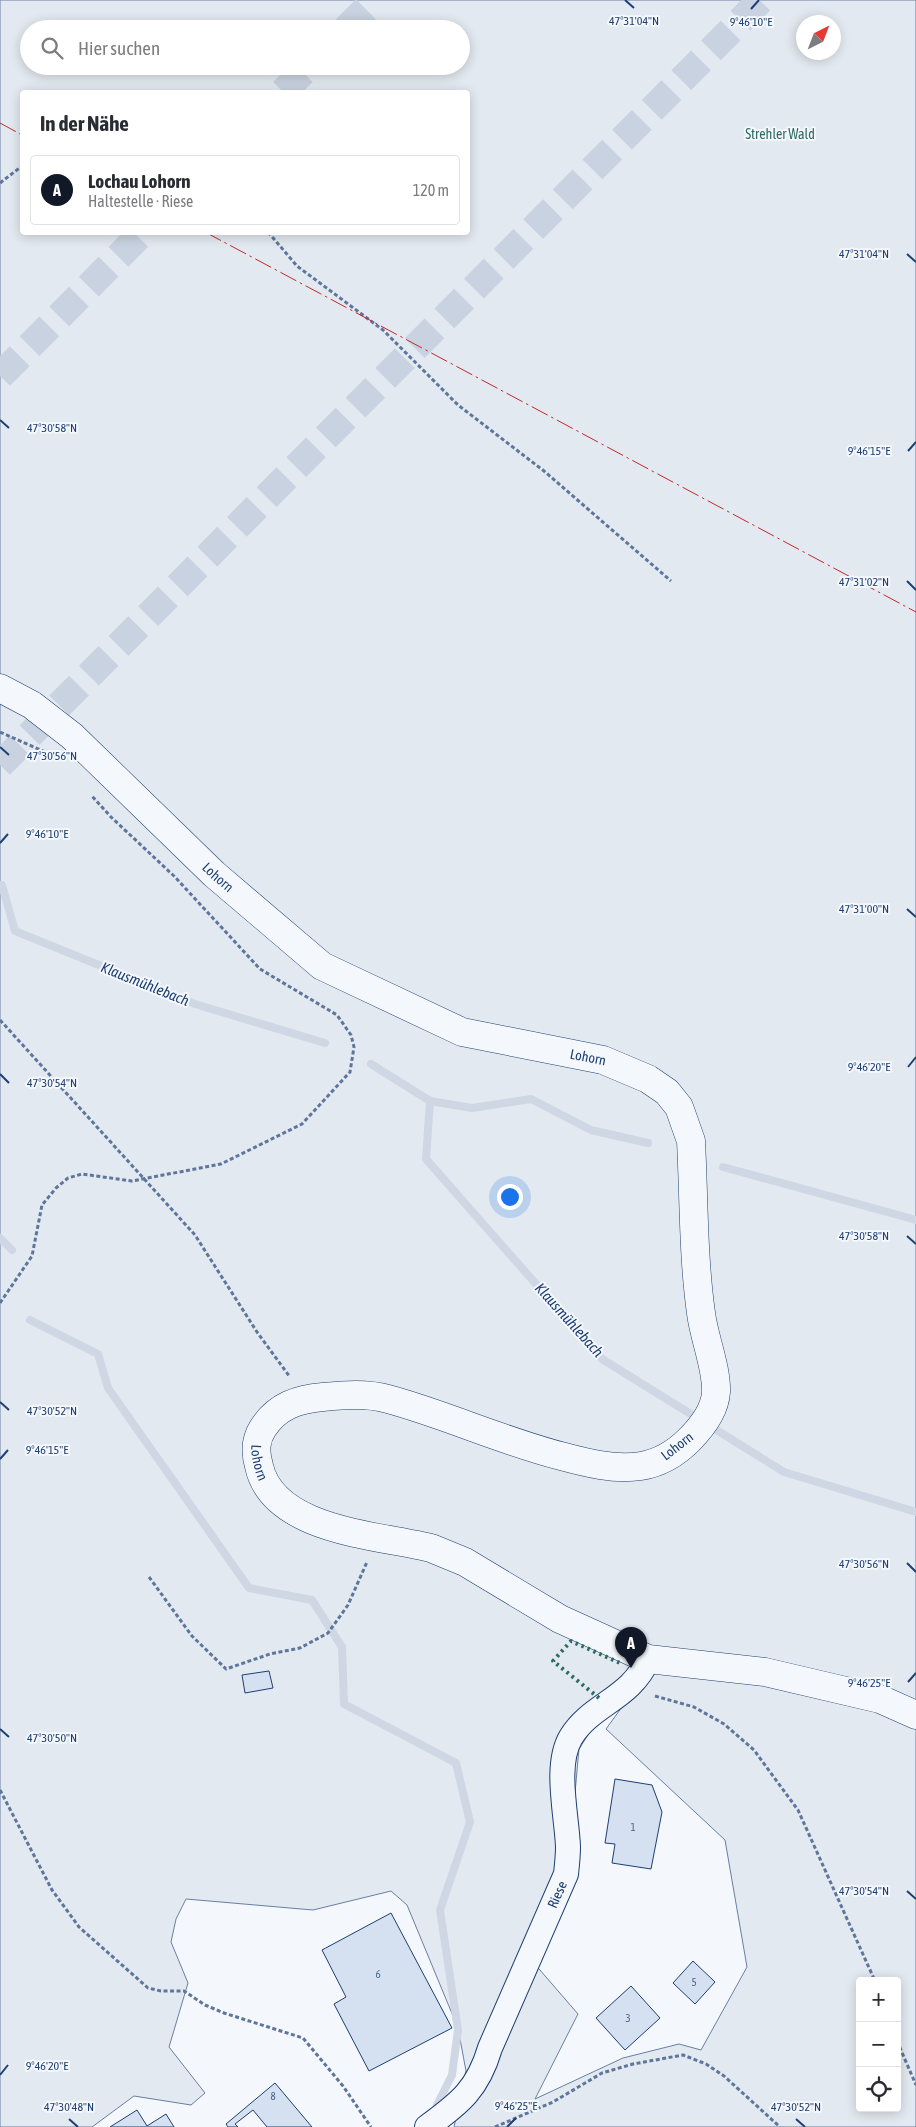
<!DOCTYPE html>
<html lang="de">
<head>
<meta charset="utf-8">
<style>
	body { margin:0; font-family:"Asap Condensed",sans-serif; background:#f2f2f3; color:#2b2b33 }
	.controls { position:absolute; right:15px; bottom:15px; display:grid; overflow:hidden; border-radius:5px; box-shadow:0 2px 12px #0003 }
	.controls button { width:45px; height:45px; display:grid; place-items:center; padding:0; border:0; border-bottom:1px solid #e1e1e2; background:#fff; color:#2b2b33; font:25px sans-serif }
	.compass { position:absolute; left:796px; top:15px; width:45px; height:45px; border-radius:50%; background:#fff; box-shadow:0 2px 12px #0003; rotate:42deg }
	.you { position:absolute; left:509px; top:1196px; width:18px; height:18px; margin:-12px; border:4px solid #fff; border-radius:50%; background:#1a73e8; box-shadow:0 0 0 8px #1a73e833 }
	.badge { display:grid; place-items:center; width:32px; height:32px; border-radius:50%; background:#111827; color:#fff; font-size:16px; font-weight:700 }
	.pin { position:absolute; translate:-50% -41px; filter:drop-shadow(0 1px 2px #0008) }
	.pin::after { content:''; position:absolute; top:26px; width:18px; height:15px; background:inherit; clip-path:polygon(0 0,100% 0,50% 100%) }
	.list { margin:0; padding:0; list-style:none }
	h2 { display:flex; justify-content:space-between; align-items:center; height:65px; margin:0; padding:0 20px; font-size:21px }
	h2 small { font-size:16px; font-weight:400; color:#7c7c81 }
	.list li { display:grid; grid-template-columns:32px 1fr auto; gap:15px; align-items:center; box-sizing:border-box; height:70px; margin:0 10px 10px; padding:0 10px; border:1px solid #e1e1e2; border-radius:5px }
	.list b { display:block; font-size:19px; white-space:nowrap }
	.list p { margin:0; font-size:16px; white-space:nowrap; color:#7c7c81 }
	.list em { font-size:16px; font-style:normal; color:#7c7c81 }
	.icon { flex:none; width:28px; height:28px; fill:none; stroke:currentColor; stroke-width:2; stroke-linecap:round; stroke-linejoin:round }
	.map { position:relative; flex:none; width:916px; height:2127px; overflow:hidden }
	.search { position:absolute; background:#fff; box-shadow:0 2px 12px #0003; left:20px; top:20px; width:450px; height:55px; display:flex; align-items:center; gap:12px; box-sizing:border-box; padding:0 18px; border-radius:28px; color:#7c7c81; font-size:19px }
	.panel { position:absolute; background:#fff; box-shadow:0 2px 12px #0003; left:20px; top:90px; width:450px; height:145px; border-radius:5px }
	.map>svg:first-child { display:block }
</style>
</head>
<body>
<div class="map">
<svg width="916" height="2127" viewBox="0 0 916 2127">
	<rect width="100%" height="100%" fill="#f4f7fb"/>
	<path fill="#e3e9f0" stroke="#687fa3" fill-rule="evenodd" d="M0 0H916V2127H454L466 2071 458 2028 407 1905 391 1891 313 1910 186 1899 176 1919 171 1942 188 1983 169 2047 205 2093 191 2105 134 2096 92 2127H0ZM804 22H834V52H804ZM29 29H461V66H29ZM22 92H468V232H22ZM622 1707 606 1729 725 1840 747 1967 701 2050 679 2044 623 2058 535 2099 578 2014 533 1962 574 1804 579 1749 595 1724ZM860 1981H897V2108H860Z"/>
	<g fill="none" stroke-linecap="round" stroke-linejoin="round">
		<path stroke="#cfd7e4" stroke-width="8" d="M0 885H2L15 931 195 1004 325 1043
			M371 1064 430 1101 426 1159 602 1359 784 1472 916 1512
			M430 1101 472 1108 531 1099 591 1130 648 1143
			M723 1167 916 1220
			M0 1238 12 1250
			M30 1320 98 1354 108 1388 249 1588 312 1600 342 1647 344 1704 456 1763 470 1822 440 1910 458 2030 452 2075 437 2105"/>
	</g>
	<path fill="#d5e0f0" stroke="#1d3f73" d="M269 1671 273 1688 245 1693 242 1675Z
		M615 1779 652 1785 662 1812 651 1869 612 1863 615 1844 605 1843Z
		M391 1913 452 2028 369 2071 334 2004 346 1997 322 1950Z
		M693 1961 715 1982 695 2004 673 1983Z
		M631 1986 660 2018 625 2050 596 2018Z
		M275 2083 312 2127H267L253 2110 235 2124 238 2127H228L226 2124Z
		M137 2110 147 2126 166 2114 174 2127H110Z"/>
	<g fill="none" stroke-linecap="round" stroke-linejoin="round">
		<path stroke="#c9d2e0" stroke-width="28" stroke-dasharray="28 14" stroke-linecap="butt" d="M346 29 375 0
			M283 92 309 66
			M0 376 143 232
			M0 765 761 0"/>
		<defs>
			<g id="minor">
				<path id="s1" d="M427 2127C460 2103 478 2089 490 2048L566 1874C567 1865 568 1856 568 1847 567 1816 554 1765 571 1737 591 1704 631 1699 648 1659"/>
			</g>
			<g id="tertiary">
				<path id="s2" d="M0 688 32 705 72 736 214 874 322 966 462 1032 603 1060 648 1079 667 1092 679 1107 691 1141C694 1198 693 1256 701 1313 704 1338 717 1368 716 1392 715 1410 701 1428 689 1440 676 1453 659 1463 641 1466 614 1470 587 1463 561 1456 502 1441 447 1415 388 1399 367 1393 344 1395 323 1397 298 1399 277 1406 263 1428 255 1440 255 1452 259 1466 273 1531 378 1535 431 1548L465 1562 560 1619 648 1659 765 1672 880 1699 916 1715"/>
			</g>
		</defs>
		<use href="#minor" stroke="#1d3f73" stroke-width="26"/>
		<use href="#tertiary" stroke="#1d3f73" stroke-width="29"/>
		<path stroke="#5e769c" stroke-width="3" stroke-dasharray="4 2.5" stroke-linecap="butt" d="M0 183 22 166
			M268 232 297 266 383 330 458 405 544 471 671 581
			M0 732 45 752
			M0 1020 195 1235 257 1332 290 1377
			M0 1303 32 1256 42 1205 56 1188 68 1178 82 1174 132 1181 221 1164 302 1124 350 1072 354 1047 351 1035 337 1015 260 969 174 876 111 817 91 795
			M149 1577 192 1636 226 1669 270 1654 300 1648 328 1633 348 1605 367 1562
			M655 1696 694 1707 724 1724 754 1750 798 1810 875 1981
			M0 1790 52 1890 79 1927 148 1988 161 1991H184L205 2005 224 2013 303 2038 343 2086 371 2127
			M897 2041 916 2085
			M495 2127 553 2102 602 2073 633 2064 683 2055 706 2064 724 2076 780 2127"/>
		<use href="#minor" stroke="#f4f7fb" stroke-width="24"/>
		<use href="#tertiary" stroke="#f4f7fb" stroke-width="28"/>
		<path stroke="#2c6c60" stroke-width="4" stroke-dasharray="2.5 4" stroke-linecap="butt" d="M599 1698 553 1661 571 1641 620 1663"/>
		<path stroke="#c62828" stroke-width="1" stroke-dasharray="18 4 2.5 4" stroke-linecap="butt" d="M0 123 22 135
			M205 232 916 612"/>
	</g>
	<path fill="none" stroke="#1d3f73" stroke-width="2" d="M625 0 634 8M751 9 759 0M907 254 916 262M0 420 9 428M908 451 916 442M907 581 916 590M0 747 9 755M0 843 8 834M907 909 916 917M908 1067 916 1057M0 1074 9 1083M907 1236 916 1244M0 1402 9 1410M0 1459 8 1450M907 1563 916 1572M908 1682 916 1673M0 1729 9 1737M907 1891 916 1899M0 2075 8 2065M69 2119 78 2127M796 2119 805 2127M507 2127 516 2118"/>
	<g text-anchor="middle" stroke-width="4" stroke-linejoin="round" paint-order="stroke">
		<g font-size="11" fill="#4b6792">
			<text x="633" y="1831">1</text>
			<text x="378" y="1978">6</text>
			<text x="694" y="1986">5</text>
			<text x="628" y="2022">3</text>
			<text x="273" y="2100">8</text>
		</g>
		<g font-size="14" fill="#2c6c60" stroke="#f4f7fb">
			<text x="780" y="139">Strehler Wald</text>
		</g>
		<g font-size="14" fill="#1d3f73" stroke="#f4f7fb">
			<text dy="5" stroke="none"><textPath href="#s2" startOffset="290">Lohorn</textPath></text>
			<text dy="5" stroke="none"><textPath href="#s2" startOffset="710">Lohorn</textPath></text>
			<text transform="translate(677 1446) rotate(-38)" y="5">Lohorn</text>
			<text dy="5" stroke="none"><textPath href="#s2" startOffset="1652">Lohorn</textPath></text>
			<text dy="5" stroke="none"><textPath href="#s1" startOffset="271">Riese</textPath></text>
		</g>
		<g font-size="15" font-style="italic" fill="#1d3f73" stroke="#f4f7fb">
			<text transform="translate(145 984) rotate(22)" y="5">Klausmühlebach</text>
			<text transform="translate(569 1320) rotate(48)" y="5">Klausmühlebach</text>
		</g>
	</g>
	<g font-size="12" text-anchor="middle" fill="#1d3f73" stroke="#f4f7fb" stroke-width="4" stroke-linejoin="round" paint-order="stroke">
		<text x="634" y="25">47°31'04"N</text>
		<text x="751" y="26">9°46'10"E</text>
		<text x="864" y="258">47°31'04"N</text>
		<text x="52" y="432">47°30'58"N</text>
		<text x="869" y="455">9°46'15"E</text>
		<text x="864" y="586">47°31'02"N</text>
		<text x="52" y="760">47°30'56"N</text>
		<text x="47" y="838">9°46'10"E</text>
		<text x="864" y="913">47°31'00"N</text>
		<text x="869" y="1071">9°46'20"E</text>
		<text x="52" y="1087">47°30'54"N</text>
		<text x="864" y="1240">47°30'58"N</text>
		<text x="52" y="1415">47°30'52"N</text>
		<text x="47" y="1454">9°46'15"E</text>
		<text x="864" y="1568">47°30'56"N</text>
		<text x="869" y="1687">9°46'25"E</text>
		<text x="52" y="1742">47°30'50"N</text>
		<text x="864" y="1895">47°30'54"N</text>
		<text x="47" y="2070">9°46'20"E</text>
		<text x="516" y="2110">9°46'25"E</text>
		<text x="69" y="2111">47°30'48"N</text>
		<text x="796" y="2111">47°30'52"N</text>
	</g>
</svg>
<div class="controls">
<button>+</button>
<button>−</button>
<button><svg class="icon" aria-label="locate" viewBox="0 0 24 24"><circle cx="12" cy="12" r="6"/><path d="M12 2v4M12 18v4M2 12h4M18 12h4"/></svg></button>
</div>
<svg class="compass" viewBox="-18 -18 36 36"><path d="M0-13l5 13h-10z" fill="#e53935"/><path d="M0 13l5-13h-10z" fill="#7c7c81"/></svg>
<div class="you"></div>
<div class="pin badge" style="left:631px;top:1668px">A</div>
<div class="search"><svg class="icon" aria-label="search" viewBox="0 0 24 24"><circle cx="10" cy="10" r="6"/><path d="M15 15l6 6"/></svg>Hier suchen</div>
<section class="panel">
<h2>In der Nähe<small></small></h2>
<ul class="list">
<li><span class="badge">A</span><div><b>Lochau Lohorn</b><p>Haltestelle · Riese</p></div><em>120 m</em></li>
</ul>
</section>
</div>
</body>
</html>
